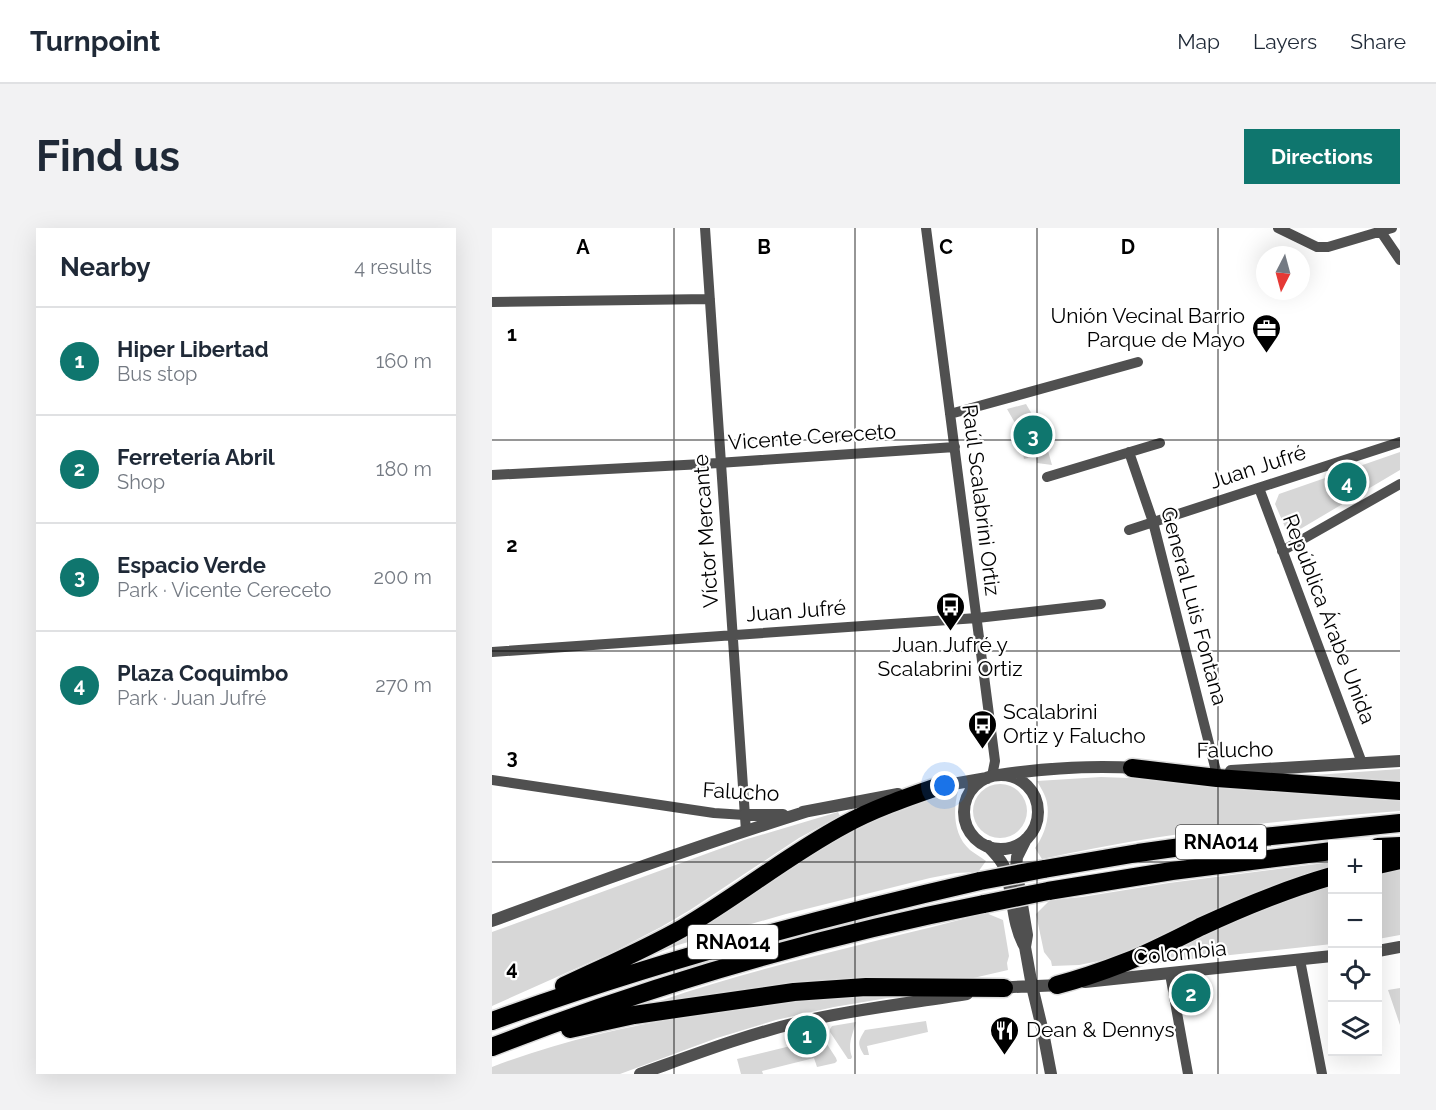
<!DOCTYPE html>
<html lang="en">
<head>
<meta charset="utf-8">
<style>
	body { margin:0; font-family:Raleway,sans-serif; background:#f2f2f3; color:#1f2937 }
	.controls { position:absolute; right:18px; bottom:18px; display:grid; overflow:hidden; border-radius:0px; box-shadow:0 6px 24px #0002 }
	.controls button { width:54px; height:54px; display:grid; place-items:center; padding:0; border:0; border-bottom:2px solid #e0e1e3; background:#fff; color:#1f2937; font:30px sans-serif }
	.compass { position:absolute; left:764px; top:18px; width:54px; height:54px; border-radius:50%; background:#fff; box-shadow:0 6px 24px #0002; rotate:186deg }
	.you { position:absolute; left:453px; top:558px; width:21px; height:21px; margin:-15px; border:4px solid #fff; border-radius:50%; background:#1a73e8; box-shadow:0 0 0 9px #1a73e833 }
	.badge { display:grid; place-items:center; width:39px; height:39px; border-radius:50%; background:#0f766e; color:#fff; font-size:20px; font-weight:700 }
	.pin { position:absolute; translate:-50% -50%; border:3px solid #fff; box-shadow:0 2px 6px #0006 }
	.list { margin:0; padding:0; list-style:none }
	h2 { display:flex; justify-content:space-between; align-items:center; height:78px; margin:0; padding:0 24px; font-size:26px }
	h2 small { font-size:20px; font-weight:400; color:#747a83 }
	.list li { display:grid; grid-template-columns:39px 1fr auto; gap:18px; align-items:center; box-sizing:border-box; height:108px; padding:0 24px; border-top:2px solid #e0e1e3 }
	.list b { display:block; font-size:22px; white-space:nowrap }
	.list p { margin:0; font-size:20px; white-space:nowrap; color:#747a83 }
	.list em { font-size:20px; font-style:normal; color:#747a83 }
	.icon { flex:none; width:33px; height:33px; fill:none; stroke:currentColor; stroke-width:2; stroke-linecap:round; stroke-linejoin:round }
	.map { position:relative; flex:none; width:908px; height:846px; overflow:hidden; border-radius:0px }
	header { display:flex; align-items:center; gap:36px; box-sizing:border-box; height:84px; padding:0 30px; background:#fff; border-bottom:2px solid #e0e1e3 }
	header strong { font-size:28px }
	nav { display:flex; gap:33px; margin-inline-start:auto; font-size:21px }
	.intro { display:flex; align-items:center; justify-content:space-between; box-sizing:border-box; height:144px; padding:0 36px }
	h1 { margin:0; font-size:42px }
	.button { padding:15px 27px; border-radius:0px; background:#0f766e; color:#fff; font-size:21px; font-weight:700 }
	main { display:flex; gap:36px; padding:0 36px }
	aside { flex:1; background:#fff; border-radius:0px; box-shadow:0 6px 24px #0002 }
	.map>svg:first-child { display:block }
</style>
</head>
<body>
<header>
<strong>Turnpoint</strong>
<nav><a>Map</a><a>Layers</a><a>Share</a></nav>
</header>
<div class="intro"><h1>Find us</h1><a class="button">Directions</a></div>
<main>
<aside>
<h2>Nearby<small>4 results</small></h2>
<ul class="list">
<li><span class="badge">1</span><div><b>Hiper Libertad</b><p>Bus stop</p></div><em>160 m</em></li>
<li><span class="badge">2</span><div><b>Ferretería Abril</b><p>Shop</p></div><em>180 m</em></li>
<li><span class="badge">3</span><div><b>Espacio Verde</b><p>Park · Vicente Cereceto</p></div><em>200 m</em></li>
<li><span class="badge">4</span><div><b>Plaza Coquimbo</b><p>Park · Juan Jufré</p></div><em>270 m</em></li>
</ul>
</aside>
<div class="map">
<svg width="908" height="846" viewBox="0 0 908 846">
	<rect width="100%" height="100%" fill="#fff"/>
	<path fill="#d7d7d7" d="M534 176 551 205 560 237 545 235 544 228 532 231 528 211 531 209 515 181Z
		M908 224V242L805 303 793 299 783 276 787 266Z
		M908 541V553L808 549 809 548Z
		M609 549 664 551 908 567V583C788 592 667 605 550 631L543 620C552 608 558 591 555 575 554 568 549 560 545 553Z
		M481 583a27 27 0 1 1 54 0a27 27 0 1 1-54 0Z
		M466 563C461 582 461 607 478 622 483 626 489 629 494 633L486 644 464 645 438 650 294 686 186 717 137 736 306 629 415 576Z
		M346 584 348 588 307 610 198 682 169 699 121 724 0 778V704L252 612Z
		M840 634V642L633 728 587 737 560 738 559 733 552 724 544 686 558 672 590 669 677 655Z
		M908 641V707L886 711V646Z
		M840 657V716L655 736C671 726 689 719 705 710 749 689 794 671 840 657Z
		M494 685 511 692 517 728 515 735 516 742 477 751 168 775V773C275 736 386 714 494 685Z
		M908 760V797L896 762Z
		M425 765 342 779 284 792 225 810 128 846H0V839C73 811 148 795 225 784 263 778 300 773 338 769 367 766 396 766 425 765Z
		M434 793 436 804 375 818 377 827H372C365 815 366 814 373 802Z
		M364 794C361 806 355 816 360 829L359 831H356L338 804V801L340 798Z
		M331 810 344 830 345 833 343 835 325 839 322 830 270 843 271 846H249L245 831Z"/>
	<g fill="none" stroke-linecap="round" stroke-linejoin="round">
		<defs>
			<path id="motorway" d="M640 540 725 550 908 563
				M886 619 908 618
				M886 637 908 632
				M552 641 646 625 732 613 908 595
				M556 663 680 643 840 623
				M565 757C588 751 611 743 634 734 659 724 684 711 708 699 751 679 795 661 840 648
				M72 758C112 739 152 722 191 700 246 668 296 627 352 597 381 581 413 570 445 559
				M0 793C159 735 322 691 488 653
				M78 801 142 787 302 764 374 759 512 760
				M0 819C159 757 325 709 492 676"/>
		</defs>
		<use href="#motorway" stroke="#dbdbdb" stroke-width="21"/>
		<path stroke="#505050" stroke-width="10" d="M213 0 254 603
			M434 0 503 533 500 548
			M786 0 825 19H836L900 0
			M889 4 908 32
			M0 74 218 71
			M458 186 646 134
			M637 224 661 294 724 543
			M0 247 211 236 463 219
			M555 249 668 215
			M767 260 870 535
			M637 302 908 214
			M790 323 908 256
			M0 424 485 390 609 376
			M0 552 222 585 253 587
			M808 732 830 846
			M678 746 696 846"/>
		<path stroke="#505050" stroke-width="12" d="M739 543 908 533
			M507 547C554 540 599 537 646 540
			M472 584a37 37 0 1 1 74 0a37 37 0 1 1-74 0Z
			M438 560 495 550
			M311 584 406 566
			M253 587H291
			M534 611 525 629 524 640 535 707 533 719 540 758 551 804 559 846
			M496 618C502 625 510 632 513 641 522 666 519 695 533 719
			M0 693C104 654 210 616 316 583
			M886 723 908 719
			M593 754 840 728
			M507 761 521 759 570 757
			M148 846C201 827 253 807 308 794 363 781 419 775 475 766"/>
		<use href="#motorway" stroke="#000" stroke-width="18"/>
		<defs>
			<path id="motorway-bridge" d="M488 653 552 641
				M492 676 556 663"/>
		</defs>
		<use href="#motorway-bridge" stroke="#dbdbdb" stroke-width="21" stroke-linecap="butt"/>
		<use href="#motorway-bridge" stroke="#000" stroke-width="18"/>
	</g>
	<path fill="none" stroke="#000" stroke-width="1.5" stroke-opacity="0.55" d="M182 0V846M363 0V846M545 0V846M726 0V846M0 212H908M0 423H908M0 634H840M886 634H908"/>
	<defs>
		<symbol id="office-pin" viewBox="-11 -11 22 30"><path d="M0 17L-7.5 6A9.5 9.5 0 1 1 7.5 6Z" fill="#000" stroke="#fff"/><path d="M-6-3h4V-5.5h4V-3h4V5H-6ZM-1-4.5V-3h2v-1.5ZM-6 0V1H6V0Z" fill="#fff"/></symbol>
		<symbol id="bus-pin" viewBox="-11 -11 22 30"><path d="M0 17L-7.5 6A9.5 9.5 0 1 1 7.5 6Z" fill="#000" stroke="#fff"/><path d="M-5-6H5V4H4V6H2V4H-2V6H-4V4H-5ZM-3.5-4V0h7V-4ZM-3.5 1.2v1.5H-2V1.2ZM2 1.2v1.5H3.5V1.2Z" fill="#fff"/></symbol>
		<symbol id="restaurant-pin" viewBox="-11 -11 22 30"><path d="M0 17L-7.5 6A9.5 9.5 0 1 1 7.5 6Z" fill="#000" stroke="#fff"/><path d="M-5-6h1v4h1v-4h1v4h1v-4h1v5L-1.5 .5V6h-2V.5L-5-1ZM5-6V6H3V1.5H1.5Q1.5-4 5-6Z" fill="#fff"/></symbol>
	</defs>
	<g fill-rule="evenodd">
		<use href="#office-pin" x="758" y="84" width="33" height="45"/>
		<use href="#bus-pin" x="442" y="362" width="33" height="45"/>
		<use href="#bus-pin" x="474" y="480" width="33" height="45"/>
		<use href="#restaurant-pin" x="496" y="786" width="33" height="45"/>
	</g>
	<g text-anchor="middle" stroke-width="4.5" stroke-linejoin="round" paint-order="stroke">
		<g fill="#fff" stroke="#4c4c4c" stroke-width="1.5">
			<rect x="684" y="597" width="90" height="34" rx="4.5"/>
			<rect x="196" y="697" width="90" height="34" rx="4.5"/>
		</g>
		<g font-size="20" font-weight="bold" fill="#000">
			<text x="729" y="621">RNA014</text>
			<text x="241" y="721">RNA014</text>
		</g>
		<g font-size="21" fill="#000" stroke="#fff" text-anchor="start">
			<text x="753" y="95" text-anchor="end">Unión Vecinal Barrio<tspan x="753" dy="24">Parque de Mayo</tspan></text>
			<text x="458" y="424" text-anchor="middle">Juan Jufré y<tspan x="458" dy="24">Scalabrini Ortiz</tspan></text>
			<text x="511" y="491">Scalabrini<tspan x="511" dy="24">Ortiz y Falucho</tspan></text>
			<text x="534" y="809">Dean &amp; Dennys</text>
		</g>
		<g font-size="21" fill="#000" stroke="#fff">
			<text transform="translate(320 209) rotate(-4)" y="7">Vicente Cereceto</text>
			<text transform="translate(766 239) rotate(-18)" y="7">Juan Jufré</text>
			<text transform="translate(489 272) rotate(83)" y="7">Raúl Scalabrini Ortiz</text>
			<text transform="translate(214 303) rotate(-94)" y="7">Víctor Mercante</text>
			<text transform="translate(702 378) rotate(75)" y="7">General Luis Fontana</text>
			<text transform="translate(304 383) rotate(-4)" y="7">Juan Jufré</text>
			<text transform="translate(837 391) rotate(69)" y="7">República Árabe Unida</text>
			<text transform="translate(743 522) rotate(-1)" y="7">Falucho</text>
			<text transform="translate(249 564) rotate(3)" y="7">Falucho</text>
			<text transform="translate(688 725) rotate(-6)" y="7">Colombia</text>
		</g>
	</g>
	<g font-size="20" text-anchor="middle" font-weight="bold" fill="#000" stroke="#fff" stroke-width="4.5" stroke-linejoin="round" paint-order="stroke">
		<text x="91" y="26">A</text>
		<text x="272" y="26">B</text>
		<text x="454" y="26">C</text>
		<text x="636" y="26">D</text>
		<text x="20" y="113">1</text>
		<text x="20" y="324">2</text>
		<text x="20" y="536">3</text>
		<text x="20" y="747">4</text>
	</g>
</svg>
<div class="controls">
<button>+</button>
<button>−</button>
<button><svg class="icon" aria-label="locate" viewBox="0 0 24 24"><circle cx="12" cy="12" r="6"/><path d="M12 2v4M12 18v4M2 12h4M18 12h4"/></svg></button>
<button><svg class="icon" aria-label="layers" viewBox="0 0 24 24"><path d="M12 4l9 5-9 5-9-5zM3 14l9 5 9-5"/></svg></button>
</div>
<svg class="compass" viewBox="-18 -18 36 36"><path d="M0-13l5 13h-10z" fill="#e53935"/><path d="M0 13l5-13h-10z" fill="#747a83"/></svg>
<div class="you"></div>
<div class="pin badge" style="left:315px;top:807px">1</div>
<div class="pin badge" style="left:699px;top:765px">2</div>
<div class="pin badge" style="left:541px;top:207px">3</div>
<div class="pin badge" style="left:855px;top:254px">4</div>
</div>
</main>
</body>
</html>
